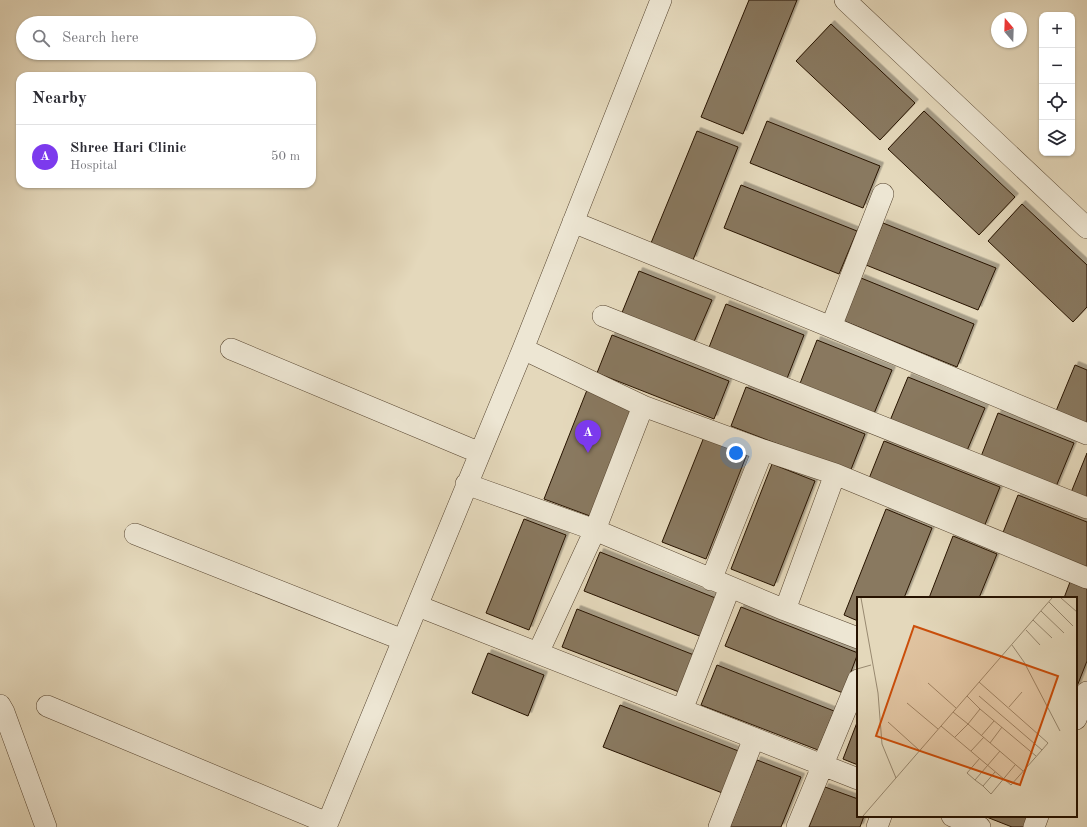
<!DOCTYPE html>
<html lang="en">
<head>
<meta charset="utf-8">
<style>
	body { margin:0; font-family:"Old Standard TT",serif; background:#f2f2f3; color:#2b2b33 }
	.controls { position:absolute; right:12px; top:12px; display:grid; overflow:hidden; border-radius:8px; box-shadow:0 1px 3px #0004 }
	.controls button { width:36px; height:36px; display:grid; place-items:center; padding:0; border:0; border-bottom:1px solid #e1e1e2; background:#fff; color:#2b2b33; font:20px sans-serif }
	.compass { position:absolute; left:991px; top:12px; width:36px; height:36px; border-radius:50%; background:#fff; box-shadow:0 1px 3px #0004; rotate:341deg }
	.you { position:absolute; left:736px; top:453px; width:14px; height:14px; margin:-10px; border:3px solid #fff; border-radius:50%; background:#1a73e8; box-shadow:0 0 0 6px #1a73e833 }
	.badge { display:grid; place-items:center; width:26px; height:26px; border-radius:50%; background:#7c3aed; color:#fff; font-size:13px; font-weight:700 }
	.pin { position:absolute; translate:-50% -33px; filter:drop-shadow(0 1px 2px #0008) }
	.pin::after { content:''; position:absolute; top:21px; width:14px; height:12px; background:inherit; clip-path:polygon(0 0,100% 0,50% 100%) }
	.list { margin:0; padding:0; list-style:none }
	h2 { display:flex; justify-content:space-between; align-items:center; height:52px; margin:0; padding:0 16px; font-size:17px }
	h2 small { font-size:13px; font-weight:400; color:#7c7c81 }
	.list li { display:grid; grid-template-columns:26px 1fr auto; gap:12px; align-items:center; box-sizing:border-box; height:64px; padding:0 16px; border-top:1px solid #e1e1e2 }
	.list b { display:block; font-size:15px; white-space:nowrap }
	.list p { margin:0; font-size:13px; white-space:nowrap; color:#7c7c81 }
	.list em { font-size:13px; font-style:normal; color:#7c7c81 }
	.icon { flex:none; width:22px; height:22px; fill:none; stroke:currentColor; stroke-width:2; stroke-linecap:round; stroke-linejoin:round }
	.map { position:relative; flex:none; width:1087px; height:827px; overflow:hidden }
	.search { position:absolute; background:#fff; box-shadow:0 1px 3px #0004; left:16px; top:16px; width:300px; height:44px; display:flex; align-items:center; gap:10px; box-sizing:border-box; padding:0 14px; border-radius:22px; color:#7c7c81; font-size:15px }
	.panel { position:absolute; background:#fff; box-shadow:0 1px 3px #0004; left:16px; top:72px; width:300px; height:116px; border-radius:12px }
	.map>svg:first-child { display:block }
</style>
</head>
<body>
<div class="map">
<svg width="1087" height="827" viewBox="0 0 1087 827">
	<defs>
		<filter id="shadow"><feDropShadow dx="3.5" dy="-3.5" stdDeviation="0" flood-color="#0004"/></filter>
	</defs>
	<rect width="100%" height="100%" fill="#e4d8bb"/>
	<filter id="stains"><feTurbulence type="fractalNoise" baseFrequency=".005" numOctaves="4"/><feColorMatrix values="0 0 0 0 .2 0 0 0 0 .09 0 0 0 0 .02 0 0 0 .5 -.17"/></filter>
	<radialGradient id="worn" r=".72"><stop offset=".6" stop-color="#630" stop-opacity="0"/><stop offset="1" stop-color="#630" stop-opacity=".3"/></radialGradient>
	<path fill="#897961" stroke="#261200" filter="url(#shadow)" d="M749 0H797L743 134 701 117Z
		M831 24 915 103 880 140 796 61Z
		M924 111 1015 197 979 235 888 149Z
		M767 121 880 166 863 208 750 163Z
		M697 131 738 147 693 260 651 243Z
		M741 185 857 231 839 274 724 228Z
		M1022 204 1087 265V307L1073 322 988 241Z
		M883 223 996 268 978 310 866 265Z
		M639 271 712 300 693 344 621 315Z
		M861 278 974 324 957 367 844 321Z
		M726 304 804 335 786 381 708 350Z
		M612 335 729 381 714 419 597 373Z
		M817 340 892 370 873 416 799 386Z
		M1075 365 1087 370V423L1056 411Z
		M908 377 985 408 966 453 889 423Z
		M746 387 865 434 850 472 731 426Z
		M587 390 633 408 590 516 544 499Z
		M998 413 1074 443 1055 489 980 459Z
		M704 437 747 454 706 559 662 542Z
		M884 441 1000 487 984 527 868 481Z
		M1087 453V502L1070 495Z
		M772 464 815 481 774 586 731 569Z
		M1018 495 1087 522V569L1002 535Z
		M886 509 932 528 904 598H858V621L844 615Z
		M524 519 566 535 529 630 486 613Z
		M953 536 997 554 979 598H929Z
		M600 552 718 599 702 637 584 591Z
		M1070 582 1087 589V661L1076 689V598H1064Z
		M741 607 858 653 843 693 725 646Z
		M577 609 694 655 679 692 562 647Z
		M488 653 544 675 528 716 472 693Z
		M717 665 834 711 818 750 701 705Z
		M620 705 741 752 725 794 603 747Z
		M858 720V765L843 759Z
		M757 760 801 777 781 827H730Z
		M825 787 858 799V816H864L860 827H809Z
		M984 816H1029L1025 827H1012Z"/>
	<g fill="none" stroke-linecap="round" stroke-linejoin="round">
		<defs>
			<path id="street" d="M845 0 1087 228
				M573 222 831 327 1087 434
				M603 316 1087 508
				M831 327 883 194
				M231 349 480 453
				M523 349 643 406
				M466 484 595 530 538 653
				M135 534 403 640
				M711 580 763 450
				M418 606 858 779
				M785 610 835 474
				M858 638 785 610 595 530 643 406 763 450 835 474 1087 578
				M0 705 4 712 46 827
				M47 706 327 823
				M682 710 730 587
				M1076 719 1087 692
				M952 816 980 827
				M326 827 523 349 661 0
				M719 827 754 738
				M797 827 858 680
				M877 827 881 816
				M1034 827 1038 816"/>
		</defs>
		<use href="#street" stroke="#56442f" stroke-width="22"/>
		<use href="#street" stroke="#ede6d3" stroke-width="21"/>
	</g>
	<g transform="translate(857 597)">
		<rect width="220" height="220" fill="#e4d8bb"/>
		<path fill="none" stroke="#988970" stroke-width="1" d="M4 1 21 96 25 147 39 181M204 1 220 15M192 5 216 29M184 14 207 36M176 23 195 41M169 33 183 48M155 48 167 65 203 134M0 72 14 68M71 86 99 111M110 99 123 112M122 99 185 153M50 106 81 132M152 110 165 95M96 115 111 127 98 140M31 125 62 153M84 129 154 188 185 153 191 146 122 85M124 139 137 124M133 146 145 130M114 154 127 140M166 174 111 127 123 112 179 159M138 175 126 189 118 183 143 154M118 183 110 176 123 161M126 189 134 197 158 168M6 219 195 1"/>
		<path fill="#cb4e0a" fill-opacity="0.15" stroke="#cb4e0a" stroke-width="2" d="M57 29 201 79 163 188 19 139Z"/>
		<rect width="220" height="220" fill="none" stroke="#261200" stroke-width="2"/>
	</g>
	<rect width="100%" height="100%" filter="url(#stains)"/>
	<rect width="100%" height="100%" fill="url(#worn)"/>
</svg>
<div class="controls">
<button>+</button>
<button>−</button>
<button><svg class="icon" aria-label="locate" viewBox="0 0 24 24"><circle cx="12" cy="12" r="6"/><path d="M12 2v4M12 18v4M2 12h4M18 12h4"/></svg></button>
<button><svg class="icon" aria-label="layers" viewBox="0 0 24 24"><path d="M12 4l9 5-9 5-9-5zM3 14l9 5 9-5"/></svg></button>
</div>
<svg class="compass" viewBox="-18 -18 36 36"><path d="M0-13l5 13h-10z" fill="#e53935"/><path d="M0 13l5-13h-10z" fill="#7c7c81"/></svg>
<div class="you"></div>
<div class="pin badge" style="left:588px;top:453px">A</div>
<div class="search"><svg class="icon" aria-label="search" viewBox="0 0 24 24"><circle cx="10" cy="10" r="6"/><path d="M15 15l6 6"/></svg>Search here</div>
<section class="panel">
<h2>Nearby<small></small></h2>
<ul class="list">
<li><span class="badge">A</span><div><b>Shree Hari Clinic</b><p>Hospital</p></div><em>50 m</em></li>
</ul>
</section>
</div>
</body>
</html>
